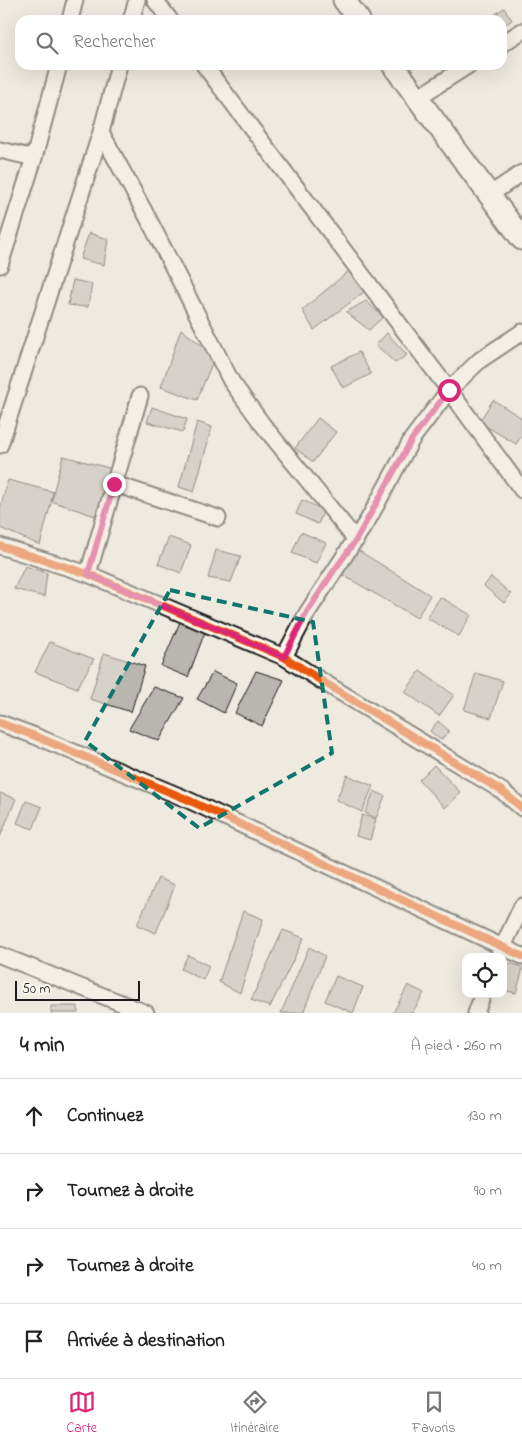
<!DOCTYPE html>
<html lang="fr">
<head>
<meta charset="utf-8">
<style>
	body { margin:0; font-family:"Indie Flower",sans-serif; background:#f6f6f6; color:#222 }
	.controls { position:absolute; right:15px; bottom:15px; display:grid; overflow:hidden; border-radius:10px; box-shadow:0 5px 20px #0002 }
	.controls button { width:45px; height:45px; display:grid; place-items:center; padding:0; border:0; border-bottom:1px solid #e0e0e0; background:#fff; color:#222; font:25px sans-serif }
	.scale { position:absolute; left:15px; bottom:12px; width:125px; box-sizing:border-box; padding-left:5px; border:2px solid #1c1c1c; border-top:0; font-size:14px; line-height:18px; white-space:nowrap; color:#1c1c1c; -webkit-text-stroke:4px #fbf7ec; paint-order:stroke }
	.stop { position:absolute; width:15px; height:15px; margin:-11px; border:4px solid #db2777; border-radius:50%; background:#fff }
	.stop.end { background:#db2777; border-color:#fff; box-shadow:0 1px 5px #0008 }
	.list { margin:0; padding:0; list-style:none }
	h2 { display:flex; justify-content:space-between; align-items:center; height:65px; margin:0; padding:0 20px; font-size:21px }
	h2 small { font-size:16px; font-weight:400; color:#767676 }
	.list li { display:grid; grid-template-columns:32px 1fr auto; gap:15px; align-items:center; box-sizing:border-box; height:75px; padding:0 20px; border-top:1px solid #e0e0e0 }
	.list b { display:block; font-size:19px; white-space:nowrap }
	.list em { font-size:16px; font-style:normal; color:#767676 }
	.icon { flex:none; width:28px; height:28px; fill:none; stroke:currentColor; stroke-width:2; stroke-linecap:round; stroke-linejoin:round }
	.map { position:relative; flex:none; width:522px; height:1013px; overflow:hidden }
	.search { position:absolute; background:#fff; box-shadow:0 5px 20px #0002; left:15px; right:15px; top:15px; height:55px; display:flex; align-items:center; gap:12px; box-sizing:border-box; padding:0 18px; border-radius:15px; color:#767676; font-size:19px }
	.sheet { height:365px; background:#fff }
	nav { display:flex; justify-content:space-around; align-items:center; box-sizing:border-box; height:70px; border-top:1px solid #e0e0e0; background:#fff; font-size:14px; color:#767676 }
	nav a { display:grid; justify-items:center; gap:2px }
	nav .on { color:#db2777 }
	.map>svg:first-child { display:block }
</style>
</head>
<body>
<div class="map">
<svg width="522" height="1013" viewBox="0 0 522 1013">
	<rect width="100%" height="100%" fill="#eeeadf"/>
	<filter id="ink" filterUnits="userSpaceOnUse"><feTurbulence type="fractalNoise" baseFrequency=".02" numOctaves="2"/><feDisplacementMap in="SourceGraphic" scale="10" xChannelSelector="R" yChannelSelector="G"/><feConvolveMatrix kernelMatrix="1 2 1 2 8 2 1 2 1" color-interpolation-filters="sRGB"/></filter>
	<g filter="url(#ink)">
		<path fill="#b9b6af" stroke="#1c1c1c" d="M504 8 512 20 502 27V20H487Z
			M89 233 108 239 104 265 80 259Z
			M350 270 368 289 314 330 302 310Z
			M73 280 92 284 88 307 68 305Z
			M366 301 383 317 369 330 346 312Z
			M181 329 215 356 197 400 161 387Z
			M387 333 407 355 395 363 376 345Z
			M359 352 371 374 343 388 331 366Z
			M493 400 522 418V435L516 444 479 422Z
			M152 407 187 419 183 432 147 422Z
			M318 418 336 432 313 462 295 448Z
			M197 422 212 427 194 492 179 487Z
			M63 456 113 469 95 516 51 501Z
			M8 480 54 492 40 545 0 528V508Z
			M302 500 324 510 318 524 296 514Z
			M301 532 326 543 316 563 292 553Z
			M169 537 191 545 181 573 158 564Z
			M356 549 430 595 417 618 341 574Z
			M216 550 241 556 231 582 208 578Z
			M25 566 47 573 44 597 14 589Z
			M491 577 511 594 504 603 484 586Z
			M440 597 471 615 459 636 427 618Z
			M180 622 205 632 188 677 161 666Z
			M50 642 94 659 77 688 35 672Z
			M104 653 145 666 131 712 90 699Z
			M256 671 284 680 262 726 235 713Z
			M420 671 454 695 439 716 405 692Z
			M213 672 237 683 224 713 197 699Z
			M476 673 503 681 491 718 464 710Z
			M154 687 184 698 159 741 129 729Z
			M438 721 449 731 441 740 430 731Z
			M434 765 461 793 445 808 419 780Z
			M347 775 373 786 362 812 336 800Z
			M374 791 385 796 376 818 365 813Z
			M0 793 16 799 0 837Z
			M26 801 42 807 33 829 17 823Z
			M362 815 376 819 370 840 356 836Z
			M158 878 175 885 156 933 137 925Z
			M243 911 263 919 240 993 219 982Z
			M283 930 304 938 270 1007 251 1000Z
			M309 947 325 956 303 1013H281Z
			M188 955 209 966 203 980 181 969Z
			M506 962 522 967V972L516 993 503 990V970Z
			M336 976 363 987 353 1013 325 1001Z
			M408 985 424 993 412 1013H393Z
			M51 1006H78V1013H51Z"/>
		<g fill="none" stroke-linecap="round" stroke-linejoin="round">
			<defs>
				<path id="street" d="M155 0 170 20
					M70 20 75 0
					M131 20 137 0
					M502 44 522 31
					M204 65 449 390 522 490
					M417 98 469 65
					M101 132 149 220 231 381 263 425 356 540
					M0 150 34 158
					M489 195 522 173
					M0 265 34 158 59 65
					M0 445 101 132 119 65
					M115 484 218 518
					M0 546 88 574 284 657 325 683 502 791 522 808
					M88 574 140 396
					M284 657 307 613 368 520 412 439 449 390 480 360 522 332
					M0 723 35 736 184 798 522 956
					M0 955 146 1013
					M498 957 522 906
					M476 1013 483 994"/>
				<path id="secondary" d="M344 0 359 20
					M393 65 522 239"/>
			</defs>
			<use href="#street" stroke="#1c1c1c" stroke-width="19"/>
			<use href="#secondary" stroke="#1c1c1c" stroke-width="25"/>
			<use href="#street" stroke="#fbf7ec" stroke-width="15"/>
			<use href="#secondary" stroke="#fbf7ec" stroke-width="21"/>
			<defs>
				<path id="cycleway" d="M0 546 88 574 284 657 325 683 502 791 522 808
					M0 723 35 736 184 798 522 956"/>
			</defs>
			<use href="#cycleway" stroke="#fbf7ec" stroke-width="11"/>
			<use href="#cycleway" stroke="#e8590c" stroke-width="8"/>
		</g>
	</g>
	<g fill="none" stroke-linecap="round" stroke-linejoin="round" filter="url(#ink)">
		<path stroke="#db2777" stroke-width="6" d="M114 484 88 574 284 657 307 612 333 572 356 540 412 439 449 390"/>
	</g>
	<path d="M0 0H522V1013H0ZM170 590 313 622 332 753 199 828 85 741Z" fill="#eeeadf" fill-opacity=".55" fill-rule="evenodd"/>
	<path fill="none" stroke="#0f766e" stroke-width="4" stroke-dasharray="10 6" stroke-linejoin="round" d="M170 590 313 622 332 753 199 828 85 741Z"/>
</svg>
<div class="controls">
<button><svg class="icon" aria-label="locate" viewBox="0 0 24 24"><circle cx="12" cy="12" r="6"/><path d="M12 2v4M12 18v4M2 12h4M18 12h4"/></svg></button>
</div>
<div class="scale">50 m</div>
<div class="stop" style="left:449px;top:390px"></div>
<div class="stop end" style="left:114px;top:484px"></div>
<div class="search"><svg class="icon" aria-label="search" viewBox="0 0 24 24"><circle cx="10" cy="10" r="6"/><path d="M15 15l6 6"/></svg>Rechercher</div>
</div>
<section class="sheet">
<h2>4 min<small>À pied · 260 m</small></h2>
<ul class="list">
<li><svg class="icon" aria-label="ahead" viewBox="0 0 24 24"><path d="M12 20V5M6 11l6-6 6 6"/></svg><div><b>Continuez</b></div><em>130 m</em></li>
<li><svg class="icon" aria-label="right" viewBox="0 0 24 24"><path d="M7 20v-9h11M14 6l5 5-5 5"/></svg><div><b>Tournez à droite</b></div><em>90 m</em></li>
<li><svg class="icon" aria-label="right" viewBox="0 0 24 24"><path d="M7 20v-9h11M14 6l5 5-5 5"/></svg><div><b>Tournez à droite</b></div><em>40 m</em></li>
<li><svg class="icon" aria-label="arrive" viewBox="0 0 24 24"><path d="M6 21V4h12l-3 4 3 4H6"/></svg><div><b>Arrivée à destination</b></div></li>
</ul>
</section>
<nav>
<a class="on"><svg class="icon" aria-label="map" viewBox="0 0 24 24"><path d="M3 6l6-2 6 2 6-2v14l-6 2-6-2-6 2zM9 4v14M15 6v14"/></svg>Carte</a>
<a><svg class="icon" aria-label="directions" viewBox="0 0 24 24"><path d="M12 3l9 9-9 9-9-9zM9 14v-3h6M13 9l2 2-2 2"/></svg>Itinéraire</a>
<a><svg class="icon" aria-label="saved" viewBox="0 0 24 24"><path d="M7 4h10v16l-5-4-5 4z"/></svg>Favoris</a>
</nav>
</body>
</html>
